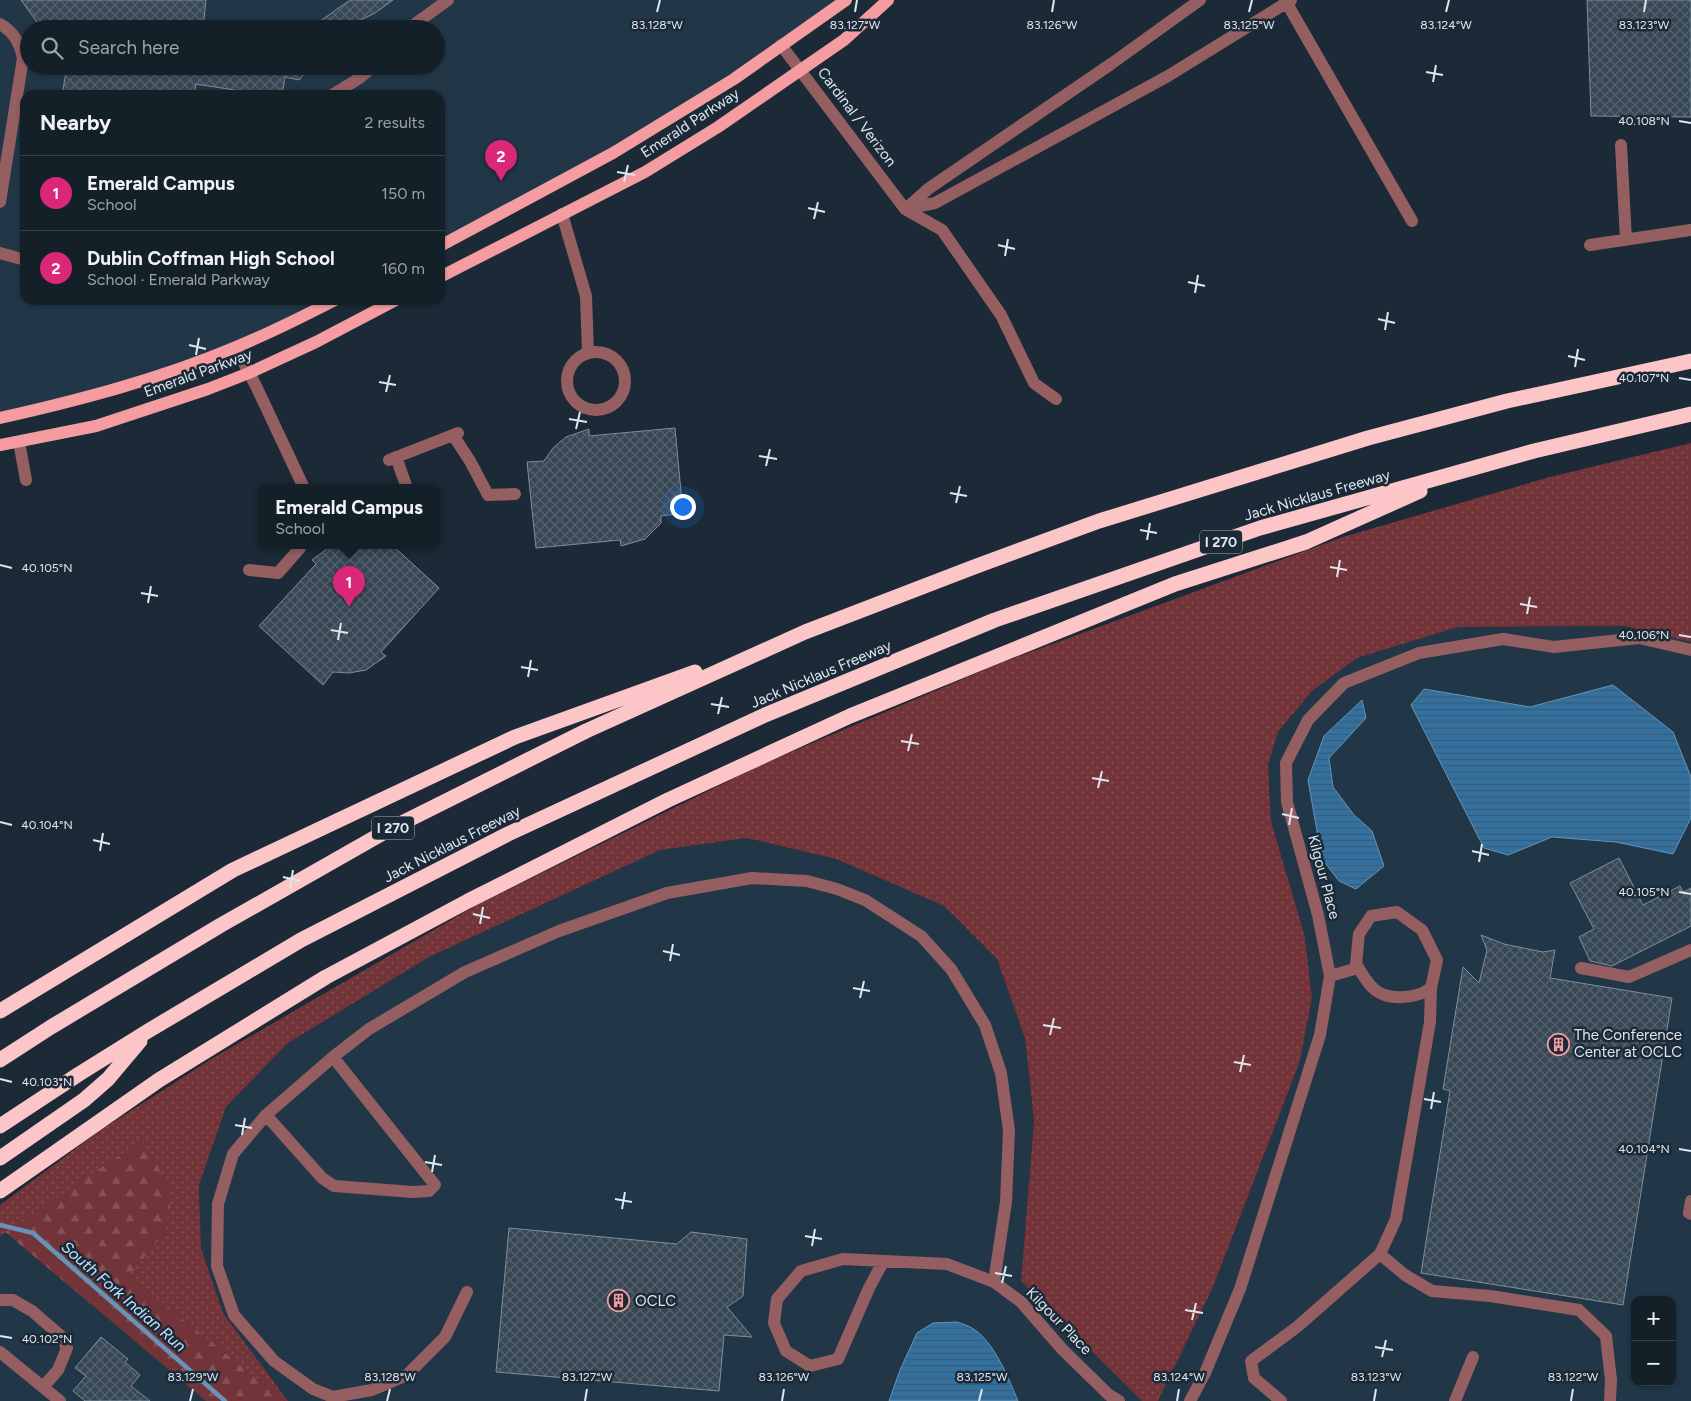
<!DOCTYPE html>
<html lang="en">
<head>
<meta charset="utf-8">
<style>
	body { margin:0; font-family:Figtree,sans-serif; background:#212d34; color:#f1f3f6 }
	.controls { position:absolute; right:15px; bottom:15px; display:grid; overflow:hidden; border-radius:10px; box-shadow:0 1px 4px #0004 }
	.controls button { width:45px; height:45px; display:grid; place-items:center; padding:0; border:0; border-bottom:1px solid #333e45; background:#142028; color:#f1f3f6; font:25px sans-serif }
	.you { position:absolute; left:682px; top:506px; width:18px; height:18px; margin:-12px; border:4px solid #fff; border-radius:50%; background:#1a73e8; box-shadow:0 0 0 8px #1a73e833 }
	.badge { display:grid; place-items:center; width:32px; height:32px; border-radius:50%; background:#db2777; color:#fff; font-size:16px; font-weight:700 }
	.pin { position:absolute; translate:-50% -41px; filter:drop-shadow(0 1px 2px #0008) }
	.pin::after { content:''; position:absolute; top:26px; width:18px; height:15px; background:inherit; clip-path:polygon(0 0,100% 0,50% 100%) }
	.popup { position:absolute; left:258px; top:484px; width:182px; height:65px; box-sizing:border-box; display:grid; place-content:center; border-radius:10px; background:#142028; filter:drop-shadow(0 1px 4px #0005); font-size:16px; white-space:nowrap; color:#9da3a8 }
	.popup b { font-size:19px; color:#f1f3f6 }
	.popup::after { content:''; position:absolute; left:50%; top:100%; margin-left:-10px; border:10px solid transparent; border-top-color:#142028 }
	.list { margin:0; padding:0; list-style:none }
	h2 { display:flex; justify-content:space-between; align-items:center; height:65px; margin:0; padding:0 20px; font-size:21px }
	h2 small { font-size:16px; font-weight:400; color:#9da3a8 }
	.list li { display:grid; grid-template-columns:32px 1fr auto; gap:15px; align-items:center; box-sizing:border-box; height:75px; padding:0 20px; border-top:1px solid #333e45 }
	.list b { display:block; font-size:19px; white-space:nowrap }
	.list p { margin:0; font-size:16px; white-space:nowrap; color:#9da3a8 }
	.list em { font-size:16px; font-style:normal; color:#9da3a8 }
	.icon { flex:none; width:28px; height:28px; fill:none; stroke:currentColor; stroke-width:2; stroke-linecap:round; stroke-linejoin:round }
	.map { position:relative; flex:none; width:1691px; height:1401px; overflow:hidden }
	.search { position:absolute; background:#142028; box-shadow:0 1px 4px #0004; left:20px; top:20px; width:425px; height:55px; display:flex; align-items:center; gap:12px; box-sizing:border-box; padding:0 18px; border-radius:28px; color:#9da3a8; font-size:19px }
	.panel { position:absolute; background:#142028; box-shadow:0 1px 4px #0004; left:20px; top:90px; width:425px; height:215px; border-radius:15px }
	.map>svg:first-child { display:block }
</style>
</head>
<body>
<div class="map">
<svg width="1691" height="1401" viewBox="0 0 1691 1401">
	<defs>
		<pattern id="grass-dots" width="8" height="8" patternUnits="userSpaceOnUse" patternTransform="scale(1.25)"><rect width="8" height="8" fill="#733439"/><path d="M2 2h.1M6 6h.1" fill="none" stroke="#865156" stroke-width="1.8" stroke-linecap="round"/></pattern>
		<pattern id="forest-firs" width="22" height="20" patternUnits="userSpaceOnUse" patternTransform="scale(1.25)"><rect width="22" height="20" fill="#733439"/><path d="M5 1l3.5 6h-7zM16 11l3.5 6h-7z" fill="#865156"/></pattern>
		<pattern id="water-rules" width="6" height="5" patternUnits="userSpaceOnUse" patternTransform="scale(1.25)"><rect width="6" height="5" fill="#3371a0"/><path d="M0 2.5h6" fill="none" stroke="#3b5b74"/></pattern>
		<pattern id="building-cross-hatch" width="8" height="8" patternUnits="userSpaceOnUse" patternTransform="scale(1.25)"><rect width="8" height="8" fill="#374754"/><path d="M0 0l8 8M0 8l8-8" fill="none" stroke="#54626d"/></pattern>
	</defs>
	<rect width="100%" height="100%" fill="#1b2a36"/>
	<path fill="#213646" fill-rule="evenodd" d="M0 0H846L734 79 440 246V95H25V300H335L236 348 0 418ZM29 29H436V66H29Z
		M1624 626 1691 642V1401H1158L1213 1287 1300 1061 1312 998 1305 937 1271 821 1268 764 1278 732 1312 691 1357 658 1458 627ZM1635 1300H1672V1382H1635Z
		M747 838 836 859 944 906 997 959 1025 1038 1034 1121 1021 1281 1142 1401H288L223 1313 201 1248 199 1185 226 1107 288 1043 429 957 660 850Z
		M5 1232 206 1401H0V1236Z"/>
	<path fill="url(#grass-dots)" d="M1691 443V642L1624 626 1458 627 1357 658 1312 691 1278 732 1268 765 1271 821 1305 937 1312 998 1300 1061 1213 1287 1158 1401H1142L1021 1281 1034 1121 1025 1038 997 959 944 906 836 859 747 838 660 850 429 957 288 1043 226 1107 199 1185 201 1248 223 1313 288 1401H285L128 1276 164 1233 142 1141 0 1236V1205L98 1132 213 1058 475 906 763 764 1001 663 1343 537 1550 477Z"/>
	<path fill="url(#forest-firs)" d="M141 1141 157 1164 172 1197 164 1233 129 1276 285 1401H206L5 1232Z"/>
	<path fill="url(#water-rules)" stroke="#6694b8" d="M1613 685 1673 732 1691 777V818L1673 854 1616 842 1552 837 1508 855 1484 848 1411 705 1424 689 1530 707Z
		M1362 700 1366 718 1329 758 1333 787 1354 815 1372 831 1384 866 1356 889 1339 881 1322 859 1308 780 1324 736Z
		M957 1322C963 1324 970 1326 975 1330 995 1344 1009 1379 1018 1401H889L900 1370 917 1333 933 1323Z"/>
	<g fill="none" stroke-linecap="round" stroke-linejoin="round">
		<path stroke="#6694b8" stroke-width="4.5" d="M0 1225 33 1233 225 1401"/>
	</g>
	<path fill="url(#building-cross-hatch)" stroke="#7d8e9d" d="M21 0H206L203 29H42Z
		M350 0H393L375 13 361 20 367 29H309Z
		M1587 0H1691V117L1591 116Z
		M67 66H311L299 80 285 77 282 95H266L196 84 194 95H62Z
		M675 428 683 513 661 516V523L645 539 621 546 620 540 536 548 527 462 544 461 553 448 566 437 589 429V436Z
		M331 546H393L439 588 381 652 386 656 366 670 349 673 333 672 323 685 259 626 316 564 312 560Z
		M1619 858 1643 905 1680 886 1683 892 1691 888V926L1612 966 1590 961 1579 937 1594 929 1570 883Z
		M1481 935 1504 944 1543 952 1555 950 1550 978 1672 998 1623 1305 1421 1273 1450 1091 1443 1089 1463 967 1479 983 1487 950Z
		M509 1228 677 1244 691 1232 747 1239 743 1296 727 1307 752 1337 724 1335 719 1391 496 1372Z
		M101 1337 128 1359 125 1362 140 1375 131 1386 150 1401H85L73 1391 86 1376 75 1368Z"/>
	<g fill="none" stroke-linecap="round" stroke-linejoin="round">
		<path stroke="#955f62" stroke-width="12" d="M1285 0 1412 221
			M0 24C14 32 20 43 23 58L0 202
			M408 29 448 0
			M781 45 905 209 942 230 1001 315 1034 383 1056 399
			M332 95 358 79 374 66
			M1621 145 1626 240
			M907 208 928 189 1111 64 1200 0
			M905 209 935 203 1168 76 1291 0
			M562 214 586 296 588 353
			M1590 245 1691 230
			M0 253 25 260
			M236 348 256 386 304 488
			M567 381a29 29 0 1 1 58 0a29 29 0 1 1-58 0Z
			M453 435 470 461 488 495 515 494
			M19 442 26 480
			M396 457 407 488
			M389 460 458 433
			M249 570 278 573 300 548V546
			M1581 968 1629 977 1691 950
			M1330 976 1358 968
			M1431 988C1416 999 1386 1002 1372 987 1366 981 1361 972 1356 964L1359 934 1371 916 1397 912 1422 930 1437 960 1431 988 1430 1022 1396 1219 1380 1254 1405 1275 1432 1291 1490 1296 1579 1310 1606 1336 1611 1380 1610 1401
			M266 1115 322 1178 334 1186 413 1192 429 1191 435 1185 333 1057
			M1691 1201 1689 1213 1691 1214
			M883 1262 869 1288 838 1359 810 1366 786 1351 774 1323 777 1299 801 1271 843 1259 947 1264 994 1282 1021 1302 1062 1349 1109 1395 1119 1401
			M467 1292 445 1337 407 1375 372 1390 333 1397 313 1389 274 1361 234 1315 217 1266 218 1204 233 1154 266 1115 333 1057 369 1029 465 972 559 931 667 893 752 878 807 881 837 889 865 900 921 936 951 969 985 1025 1001 1073 1009 1131 1006 1202 994 1282
			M0 1300H13L32 1311 61 1336 67 1348 58 1370 43 1387
			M0 1352 60 1401
			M1190 1401 1205 1373 1240 1289 1320 1035 1330 976 1318 915 1287 802 1286 763 1308 720 1344 683 1419 653 1503 639 1554 647 1639 638 1691 650
			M1281 1401 1254 1378 1251 1361 1297 1327 1380 1254
			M1455 1401 1473 1357"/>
		<path stroke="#f59ca1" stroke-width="12" d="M440 246 613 153 734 79 846 0
			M440 277 645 172 718 127 844 40 888 0
			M0 418C80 400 160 379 236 347 270 333 302 317 335 300
			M0 445 96 426 208 389 249 373 316 342 396 300"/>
		<path stroke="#fcc5c7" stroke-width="15" d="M0 1011 233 870 515 737 695 672
			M0 1060 51 1027 221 925 390 829 586 731 805 632 974 567 1099 521 1368 438 1507 401 1691 361
			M0 1126 79 1074 148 1031 301 940 508 834 765 715 995 620 1260 528 1534 451 1691 414
			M0 1158 84 1100 108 1079 140 1041
			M0 1191 159 1080 326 977 468 901 668 800 850 716 1175 584 1306 542 1420 491"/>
	</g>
	<path fill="none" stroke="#dee7f0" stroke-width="2" d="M657 12 660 0M855 12 857 0M1052 12 1054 0M1249 12 1252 0M1446 12 1449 0M1644 12 1646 0M1426 72 1443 75M1433 82 1436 65M1679 121 1691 123M617 172 635 175M624 182 628 165M808 208 825 212M814 219 818 202M998 245 1015 249M1005 256 1008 239M1188 282 1205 286M1195 293 1198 275M1378 319 1395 323M1385 330 1388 312M189 345 206 349M196 355 199 338M1568 356 1585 360M1575 367 1578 349M1679 378 1691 380M379 382 396 385M386 392 390 375M569 419 587 422M576 429 580 412M759 456 777 459M766 466 770 449M950 493 967 496M956 503 960 486M1140 530 1157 533M1147 540 1150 523M0 565 12 568M1330 567 1347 570M1337 577 1340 560M141 593 158 596M148 603 151 586M1520 604 1537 607M1527 614 1530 597M331 630 348 633M1679 635 1691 637M338 640 341 623M521 667 538 670M528 677 531 660M711 704 729 707M718 714 722 697M901 741 919 744M908 751 912 734M1092 778 1109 781M1098 788 1102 771M1282 814 1299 818M0 822 12 825M1289 825 1292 808M93 840 110 844M100 851 103 833M1472 851 1489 855M1479 862 1482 844M283 877 300 881M290 888 293 870M1679 892 1691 894M473 914 490 918M480 924 483 907M663 951 680 955M670 961 673 944M853 988 870 991M860 998 864 981M1043 1025 1061 1028M1050 1035 1054 1018M1234 1062 1251 1065M1240 1072 1244 1055M0 1079 12 1082M1424 1099 1441 1102M1431 1109 1434 1092M235 1125 252 1128M242 1135 245 1118M1679 1149 1691 1151M425 1162 442 1165M432 1172 435 1155M615 1199 632 1202M622 1209 625 1192M805 1236 822 1239M812 1246 815 1229M995 1273 1012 1276M1002 1283 1006 1266M1185 1310 1203 1313M1192 1320 1196 1303M0 1336 12 1338M1375 1347 1393 1350M1382 1357 1386 1340M190 1401 193 1389M387 1401 390 1389M585 1401 587 1389M782 1401 784 1389M979 1401 982 1389M1177 1401 1179 1389M1374 1401 1376 1389M1571 1401 1573 1389"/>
	<defs>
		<symbol id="building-ring" viewBox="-11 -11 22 22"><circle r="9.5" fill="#1b2a36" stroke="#f49b9f" stroke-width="1.5"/><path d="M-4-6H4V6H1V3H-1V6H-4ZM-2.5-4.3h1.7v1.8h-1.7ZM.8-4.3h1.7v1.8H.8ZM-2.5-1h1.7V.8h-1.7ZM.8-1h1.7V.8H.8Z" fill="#f49b9f"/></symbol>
	</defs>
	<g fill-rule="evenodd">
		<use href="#building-ring" x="1546" y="1032" width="25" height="25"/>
		<use href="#building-ring" x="606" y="1288" width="25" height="25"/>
	</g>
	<g text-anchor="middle" stroke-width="5" stroke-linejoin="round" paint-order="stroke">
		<g fill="#1b2a36" stroke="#a4aeb8" stroke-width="1">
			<rect x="1200" y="530.5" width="42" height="23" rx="4"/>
			<rect x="372" y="816.5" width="42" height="23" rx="4"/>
		</g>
		<g font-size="14" font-weight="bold" fill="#dee7f0">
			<text x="1221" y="547">I 270</text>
			<text x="393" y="833">I 270</text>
		</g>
		<g font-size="15" fill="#dee7f0" stroke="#1b2a36">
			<text transform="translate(857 117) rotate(53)" y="5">Cardinal / Verizon</text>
			<text transform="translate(690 123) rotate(-33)" y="5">Emerald Parkway</text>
			<text transform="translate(198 373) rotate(-20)" y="5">Emerald Parkway</text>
			<text transform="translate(1317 495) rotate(-16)" y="5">Jack Nicklaus Freeway</text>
			<text transform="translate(821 674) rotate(-23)" y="5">Jack Nicklaus Freeway</text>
			<text transform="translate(452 844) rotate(-27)" y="5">Jack Nicklaus Freeway</text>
			<text transform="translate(1324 877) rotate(75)" y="5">Kilgour Place</text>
			<text transform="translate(1059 1321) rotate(46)" y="5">Kilgour Place</text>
		</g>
		<g font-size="15" fill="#dee7f0" stroke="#1b2a36" text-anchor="start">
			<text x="1574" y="1040">The Conference<tspan x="1574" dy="17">Center at OCLC</tspan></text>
			<text x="635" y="1306">OCLC</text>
		</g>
		<g font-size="16" font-style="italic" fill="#c2e2fe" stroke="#1b2a36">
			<text transform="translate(124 1296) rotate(41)" y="6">South Fork Indian Run</text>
		</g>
	</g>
	<g font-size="12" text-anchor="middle" fill="#dee7f0" stroke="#1b2a36" stroke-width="5" stroke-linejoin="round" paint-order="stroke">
		<text x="657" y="29">83.128°W</text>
		<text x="855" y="29">83.127°W</text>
		<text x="1052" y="29">83.126°W</text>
		<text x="1249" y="29">83.125°W</text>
		<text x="1446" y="29">83.124°W</text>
		<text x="1644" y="29">83.123°W</text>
		<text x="1644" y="125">40.108°N</text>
		<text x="1644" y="382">40.107°N</text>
		<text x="47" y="572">40.105°N</text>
		<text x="1644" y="639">40.106°N</text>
		<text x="47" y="829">40.104°N</text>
		<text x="1644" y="896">40.105°N</text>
		<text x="47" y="1086">40.103°N</text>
		<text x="1644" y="1153">40.104°N</text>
		<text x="47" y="1343">40.102°N</text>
		<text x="193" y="1381">83.129°W</text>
		<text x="390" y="1381">83.128°W</text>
		<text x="587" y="1381">83.127°W</text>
		<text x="784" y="1381">83.126°W</text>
		<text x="982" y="1381">83.125°W</text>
		<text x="1179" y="1381">83.124°W</text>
		<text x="1376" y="1381">83.123°W</text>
		<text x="1573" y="1381">83.122°W</text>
	</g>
</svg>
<div class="controls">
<button>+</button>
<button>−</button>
</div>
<div class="you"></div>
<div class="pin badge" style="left:349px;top:607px">1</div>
<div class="popup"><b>Emerald Campus</b>School</div>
<div class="pin badge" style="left:501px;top:181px">2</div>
<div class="search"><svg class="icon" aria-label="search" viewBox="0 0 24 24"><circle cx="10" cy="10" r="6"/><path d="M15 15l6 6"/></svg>Search here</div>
<section class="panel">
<h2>Nearby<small>2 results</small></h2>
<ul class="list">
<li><span class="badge">1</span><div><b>Emerald Campus</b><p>School</p></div><em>150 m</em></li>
<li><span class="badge">2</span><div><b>Dublin Coffman High School</b><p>School · Emerald Parkway</p></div><em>160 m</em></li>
</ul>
</section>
</div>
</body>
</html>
